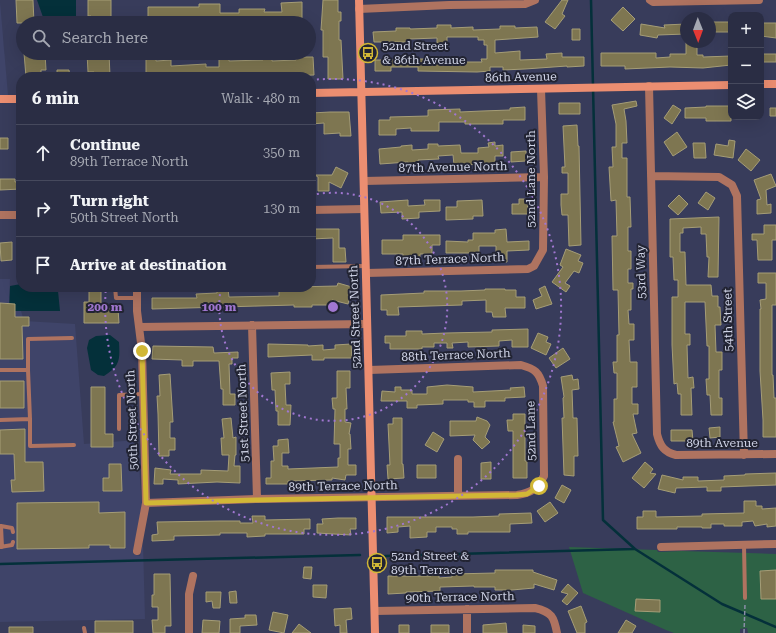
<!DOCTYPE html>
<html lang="en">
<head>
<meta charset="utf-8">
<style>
	body { margin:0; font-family:"Roboto Serif",serif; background:#36394f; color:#f1f3f6 }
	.controls { position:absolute; right:12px; top:12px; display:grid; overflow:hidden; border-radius:8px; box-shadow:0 4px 16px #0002 }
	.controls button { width:36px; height:36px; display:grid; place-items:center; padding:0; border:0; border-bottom:1px solid #46495d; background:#2a2d44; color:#f1f3f6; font:20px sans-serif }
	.compass { position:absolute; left:680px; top:12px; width:36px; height:36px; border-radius:50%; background:#2a2d44; box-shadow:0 4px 16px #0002; rotate:179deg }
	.stop { position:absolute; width:12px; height:12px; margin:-9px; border:3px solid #d1b736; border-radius:50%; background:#fff }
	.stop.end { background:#d1b736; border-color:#fff; box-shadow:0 1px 4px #0008 }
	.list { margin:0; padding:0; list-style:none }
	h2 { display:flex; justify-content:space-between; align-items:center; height:52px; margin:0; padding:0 16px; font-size:17px }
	h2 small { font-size:13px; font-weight:400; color:#a5a8b2 }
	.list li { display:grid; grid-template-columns:26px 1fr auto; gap:12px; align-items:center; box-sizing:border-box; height:56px; padding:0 16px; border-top:1px solid #46495d }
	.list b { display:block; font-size:15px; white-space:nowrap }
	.list p { margin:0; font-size:13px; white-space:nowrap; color:#a5a8b2 }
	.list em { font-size:13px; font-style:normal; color:#a5a8b2 }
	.icon { flex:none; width:22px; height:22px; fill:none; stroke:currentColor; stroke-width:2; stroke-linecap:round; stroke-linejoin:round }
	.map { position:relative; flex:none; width:776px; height:633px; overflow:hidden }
	.search { position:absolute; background:#2a2d44; box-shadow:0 4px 16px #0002; left:16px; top:16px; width:300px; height:44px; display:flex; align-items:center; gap:10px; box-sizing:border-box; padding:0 14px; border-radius:22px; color:#a5a8b2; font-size:15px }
	.panel { position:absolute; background:#2a2d44; box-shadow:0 4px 16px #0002; left:16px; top:72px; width:300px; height:220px; border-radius:16px }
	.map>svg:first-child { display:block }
</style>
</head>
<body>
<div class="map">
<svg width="776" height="633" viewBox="0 0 776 633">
	<rect width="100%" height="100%" fill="#383c5b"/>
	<path fill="#3f4469" d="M0 2 8 95H0Z
		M0 279H10L9 311H21L24 321 75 324 84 444 137 440 142 505 133 554 140 556 143 543 145 619 0 622Z"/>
	<path fill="#2d6245" d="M569 547 657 550 658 552 682 551 776 554V633H748L747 628 740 629V633H674L666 630 583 593Z"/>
	<path fill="#04303a" d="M37 0H76V23H47L44 20Z
		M21 284V287H55L58 291 60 311H9L10 286Z
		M110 335 119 342C120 360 120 366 104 376L98 375 91 370 87 348 89 340 96 336Z"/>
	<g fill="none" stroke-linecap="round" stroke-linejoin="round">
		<path stroke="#04303a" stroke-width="2.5" d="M591 0 603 520 635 549 722 604 776 627
			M385 556 634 549
			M0 564 360 555"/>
	</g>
	<path fill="#7e7651" stroke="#a59d77" d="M16 0H33L34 23H17Z
		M88 0H111V23H91V16H88Z
		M323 0H338V12H341V21H339V40H341L343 79H328V57H323V30H321Z
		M562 0H568L562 14 565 16 555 29 545 22Z
		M302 2V23H148V7H199V4H220V13H239V9H265L264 12H282L281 3Z
		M623 7 635 19 623 31 611 20Z
		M710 22H731V32H710Z
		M761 23H776V38L761 36Z
		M641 24 665 28 664 25 686 24V34L658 35 657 38 640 35Z
		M437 25H451V28L473 27V30L500 29V26H515V28L537 27 538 37 495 40V53L520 51V60L547 59 546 54 562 53V57H584V66L567 67V66L525 69 503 70V67H490V71L477 72 418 71V67H391V71H375V60H396L395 57H412V59H432V61H447V58H455V62H482L481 59H487V45H484V40H478V37H447V44L437 43V38L410 39V42H374L373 32 396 31V28H410V29L437 28Z
		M572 29H580V40H572Z
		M686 42H697V55H703V57L731 56V65L703 68 670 67 625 69V66H601V53H656V58L670 57V54H686Z
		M24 53H45L46 70H41V76L26 77Z
		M87 53H109L110 76 94 77V72H88Z
		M761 54H776V62H761Z
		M146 56H156V61L171 60V66L206 64V67H219V57H229V61L263 60V59L272 58V61L296 60V57H313L314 75 276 76V73H263V76L146 77Z
		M57 70H69L70 77H57Z
		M636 101 637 106 624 109 626 121 627 143H622V158H627V197H630L631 227H628V251H631V269H628V283H633V289H631V310H628L629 324H634V340H629L630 362H637V387H632V404H638V414H633L637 433 632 434 641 453 623 462 616 447 619 446 613 422H614V399H617V373H614L613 362H617V335H619L618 290H613L612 236H617L616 200 611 201 609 167H613L612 147H616V124L612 105Z
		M559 103H580V114H559Z
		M673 105 681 110 672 124 664 118Z
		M706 106H731V121H706V118H685V108L706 107Z
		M525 107V120H503V124H465V122H439V131H411V128L396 129V135H379V120H390V117L428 116V110L460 109V112L482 111 510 110V108Z
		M770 108H776V116H770Z
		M330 112H349L351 136H340V133L324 134V123L311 124V113Z
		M577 125 578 146H579L581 245 569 246 568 215H562L561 205V194H568V173H562V167H565L563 126Z
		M677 132 687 147 673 156 664 142Z
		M0 138H8V149H0Z
		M729 140 735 141 733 158 714 155 716 144 728 146Z
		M495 142V146L503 145V156H495V164L454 165 453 155 438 156 439 159 418 160 419 165H408V162L380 164 379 149 401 147V146L412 145V150L428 149V144H438V146L460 145 461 153H478V148L489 147 488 143Z
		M693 143H705L706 158H694Z
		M746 149 760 160 751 171 738 160Z
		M526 151V161L511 162V152Z
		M336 167 348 173 341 188 329 182V191H318V177L315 175H332Z
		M771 174 776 186 766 190 767 205 771 204V213L757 214V200L761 199 754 180Z
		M0 179H15V182L21 181V189L0 190Z
		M706 192 715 198 708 210 698 203Z
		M679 195 688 204 678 215 668 206Z
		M519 199H527L528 214H512V204H519Z
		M408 200V206L425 205 424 200H440V211L419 212V218L402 219V212L381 213 380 202Z
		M482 200 483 216H473V219L446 220V207H457V201Z
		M719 217 718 277H708L709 257H707L706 234H701V227L683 228V233H680V252H685L686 285H711L712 296H718V307H720L721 325H715L716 352H722V370H719V398H722V415H711L710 395H707L706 379H709V346H707L705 302H685V334H690V345H687L688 378 693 377 694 388H691L692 415H681V394H678L677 383 674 384 672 345V297H678V280H674L673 257H670V219Z
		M764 225H776V240H772V260H758L757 240H752V234H764Z
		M311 229H339V248H345L346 262H333V238L311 239Z
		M506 229 507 242 529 241V250L507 251V262H496V246H479V253H446V241L468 242V240H473V233H495V230Z
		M403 235H440V245H432V254H420V257H403V254H382V240H403Z
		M12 242V260L1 261 0 243Z
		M566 249 581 255 578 261 583 263 579 273 574 271 565 283 570 286 566 292 552 282 563 267 560 265Z
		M758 273H776V305H772V375H773L774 398H776V437H763V420L760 371V309H761L760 300 766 299V283H758Z
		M338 283 352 287 348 304 332 300V305H312V307H294V305L152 309V298H197L196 294 217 293V290L228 289 229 297 279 296V291H294V287L337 286Z
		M545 286 552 304 536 309 533 300 542 296 539 289Z
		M89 287H101V309H118L119 323H84V302H89Z
		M485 289H505V290H516V297H525V308H505L506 317H493L492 312H486V300L462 301V305L398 307 399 315H387V310H381V295L424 293V291H461L485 290Z
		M0 303 15 304V317H29V326H22L23 359H0Z
		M528 329V347H512V340L499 341V346L468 347V342L452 343 453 348H447V343H434V347H422V349H390V343H385V336H406V331H422V334L446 333 492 332V330Z
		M538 333 548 337 546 342 551 344 546 355 531 348Z
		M268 344 308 345V346L323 345V350L335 349V345L351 344 352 358H324V360H312V355L268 357Z
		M153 346 213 347 214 353 238 352V358H232V364H229L230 394H235V405H223V389H221L219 361H193V366H182V360L152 359Z
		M563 348 570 359 556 368 549 358Z
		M337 371H350V388H346L347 409H345V422L351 423 349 434H350L351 449H348V465H356V475H346L345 480 332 478V480L288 481V484H266V478H271V461H274L273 446H278V440L288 439 289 453H282V466H288V469L338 467V458H340V444H334L335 409H333L332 398H337Z
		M290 372V384H285L286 405H291L290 425H278V411H276L275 390H272L271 373Z
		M170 374 173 422H170V438H175V450H169V456H159L158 414 157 396H160L159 375Z
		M572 375 573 380 578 379 579 389 572 390 573 418H577L578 456H574V476L564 475 562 418H564L563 398 564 397 561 377Z
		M0 381H24V408H0Z
		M447 385 473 387V392L511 390 510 388 524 387 525 397 505 398V401H485V407H474V402H468V400H443V404L417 405V408H407V401H381L382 391 395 392V387H401V390H412V394H427V387Z
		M91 387H105V434H113V447H91Z
		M513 414H525V461H527V478H513V431H508L507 420H513Z
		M477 417 487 421 490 425 485 437 490 442 482 449 473 440 475 435 450 436V421H476Z
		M231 418 233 438 236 437V455H235L234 466H240V483L217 482 178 484V480L163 479V484H154L155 468 171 470 170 474H201V470L228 471 229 455H222L221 438H224L222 419Z
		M393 418H402V464H403L404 478 388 479 387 465H390L388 424H393Z
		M720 427V437L710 438 709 428Z
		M25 429V462H43L44 491 12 492 11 480H15L14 454H0V430Z
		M671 430H692L693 441H671Z
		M433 432 444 439 437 452 425 445Z
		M491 462V479H481V463Z
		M645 462 653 469 650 473 656 474 644 488 632 478Z
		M109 464H121L122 491H103V478H109Z
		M417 465H436V478H417Z
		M776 473V485L721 487V491H707V487L676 488 675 493 658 489 662 475 683 480V477H698V481L724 480V476L745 475V474Z
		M562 485 571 490 564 503 555 498Z
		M744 501H756V506H762V509L776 508V526L767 527V524L755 526 753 521 742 522V526H724V524H711V528H702V527H677V529H637V517H643V511H656V517L702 516V514L744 513Z
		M99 502V513L125 512V548H110V545H89V548L17 549V503Z
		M550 502 558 513 545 522 537 511Z
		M531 513 532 523 510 524V532H468V534H457V529H452V527H436V532H427V537L410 538V526L398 527V532L387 533V517H473L499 516V514Z
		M252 516H265V520L310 519V529H304V534H265V536L247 537V533H220V535L174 536V540L152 541V535L158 534 157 522 220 521H240V523H253Z
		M338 518H356V529H350L351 535 317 533V524H323L322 519Z
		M304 567H312L311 579 303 578Z
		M495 570H533V572L557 580 554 590 534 584V588L512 590H495V587H474V586L440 587V591L406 592V593L388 594V576H431V573H439V578L452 577V574L495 573Z
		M776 570V599H761L760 571Z
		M154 574H170L171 626H165V633H153L152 620H158V607H152V595H154Z
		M568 584 578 593 567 605 562 601 568 594 561 592Z
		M313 585H327L326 598 313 597Z
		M236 591 237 603H230L229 592Z
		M206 592H221L220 608H213L212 601 206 602Z
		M636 599 660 600V612L635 611Z
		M581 606 587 622 585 623V633H577L568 611Z
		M351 608 352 619 346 620 347 633H340V625L335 626 334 609Z
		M273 612 288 615 284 633 269 630Z
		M245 615H256L257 625 240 626V633H230V619L245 618Z
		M203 620 220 621 219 633H202Z
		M626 620 636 626 632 633H618Z
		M95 621H133V633H95Z
		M506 623 507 633H483V625Z
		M299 624 311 633H292Z
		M399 625H409V633H399Z
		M431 625H449V633H431Z
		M523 625 535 626V633H523Z
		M9 627H33V633H9Z"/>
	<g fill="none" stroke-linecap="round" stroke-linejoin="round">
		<path stroke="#8a8ea7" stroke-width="1.5" stroke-dasharray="4 2" stroke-linecap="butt" d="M744 633 745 604"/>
		<path stroke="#af7360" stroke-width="4" d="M311 267 365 266
			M115 287 116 298H137
			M0 370H28L30 419 0 420
			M28 370V339L72 338
			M30 419V446L74 445
			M119 429V395L143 394
			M0 526H1L2 547
			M1 526 12 528 13 532
			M744 545 745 598
			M0 547 12 545 13 542
			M84 628 85 633"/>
		<path stroke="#af7360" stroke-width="8" d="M650 0 653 2 759 0
			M359 9 449 5 525 4 535 0
			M649 86 657 434C660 446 664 452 676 455L776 454
			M651 176 719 177 732 185 737 196 744 455
			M364 181 544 177
			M311 210 364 209
			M0 215H21
			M366 273 528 269 534 266 543 250 544 177 541 89
			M137 287V311L142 351 146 503 137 551
			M252 325 257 499
			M139 327 367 324
			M458 459V496
			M146 503 257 499 517 495C531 493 537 489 544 476L543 386C539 372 535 369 521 365L369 370
			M661 547 776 544
			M467 609V633
			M375 611 535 608C552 612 554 617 557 633
			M189 633V594L193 576"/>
		<path stroke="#ec8e71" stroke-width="8" d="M359 0 375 633
			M761 84H776
			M311 93 731 85
			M0 99H21"/>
	</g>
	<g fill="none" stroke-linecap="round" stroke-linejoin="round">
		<path stroke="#d1b736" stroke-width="5" d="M142 351 146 503 257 500 516 495 527 494 539 486"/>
	</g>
	<g fill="none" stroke="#a177d1" stroke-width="2" stroke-dasharray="2 4">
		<path d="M311 195A114 114 0 1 1 221 287"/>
		<path d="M311 80A228 228 0 1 1 106 287"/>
	</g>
	<defs>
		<symbol id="bus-ring" viewBox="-11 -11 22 22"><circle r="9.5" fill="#222433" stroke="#d1b736" stroke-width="1.5"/><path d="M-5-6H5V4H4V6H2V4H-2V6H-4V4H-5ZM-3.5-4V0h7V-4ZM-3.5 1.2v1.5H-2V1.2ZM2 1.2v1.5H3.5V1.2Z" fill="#d1b736"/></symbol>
	</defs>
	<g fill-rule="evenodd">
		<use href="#bus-ring" x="357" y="42" width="22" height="22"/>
		<use href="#bus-ring" x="366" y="552" width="22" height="22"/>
	</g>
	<g text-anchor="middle" stroke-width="4" stroke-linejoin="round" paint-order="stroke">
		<g font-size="12" fill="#cfd3e6" stroke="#222433" text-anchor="start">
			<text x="382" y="50">52nd Street<tspan x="382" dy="14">&amp; 86th Avenue</tspan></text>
			<text x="391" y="560">52nd Street &amp;<tspan x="391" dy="14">89th Terrace</tspan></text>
		</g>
		<g font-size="12" fill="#cfd3e6" stroke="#222433">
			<text transform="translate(521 77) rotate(-1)" y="4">86th Avenue</text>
			<text transform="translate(453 167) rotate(-1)" y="4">87th Avenue North</text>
			<text transform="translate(531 179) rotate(-90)" y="4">52nd Lane North</text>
			<text transform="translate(450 259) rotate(-2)" y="4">87th Terrace North</text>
			<text transform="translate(641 272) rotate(-91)" y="4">53rd Way</text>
			<text transform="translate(355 317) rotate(-92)" y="4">52nd Street North</text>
			<text transform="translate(728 320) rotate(-91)" y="4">54th Street</text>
			<text transform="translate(456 355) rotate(-2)" y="4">88th Terrace North</text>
			<text transform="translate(243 413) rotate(-92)" y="4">51st Street North</text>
			<text transform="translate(132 420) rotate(-92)" y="4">50th Street North</text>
			<text transform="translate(531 431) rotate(-91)" y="4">52nd Lane</text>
			<text x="722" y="447">89th Avenue</text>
			<text transform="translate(343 486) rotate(-1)" y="4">89th Terrace North</text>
			<text transform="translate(460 597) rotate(-1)" y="4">90th Terrace North</text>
		</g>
	</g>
	<circle cx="333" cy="307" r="6" fill="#a177d1" stroke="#222433" stroke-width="2"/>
	<g font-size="12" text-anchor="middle" font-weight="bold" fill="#a177d1" stroke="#222433" stroke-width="4" stroke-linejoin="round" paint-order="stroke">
		<text x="105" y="311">200 m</text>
		<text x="219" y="311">100 m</text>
	</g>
</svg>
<div class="controls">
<button>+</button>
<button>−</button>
<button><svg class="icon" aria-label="layers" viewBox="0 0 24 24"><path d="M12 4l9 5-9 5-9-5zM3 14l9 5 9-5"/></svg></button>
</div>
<svg class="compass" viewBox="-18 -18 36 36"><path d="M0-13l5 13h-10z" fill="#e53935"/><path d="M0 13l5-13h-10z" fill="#a5a8b2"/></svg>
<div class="stop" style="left:539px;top:486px"></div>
<div class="stop end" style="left:142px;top:351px"></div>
<div class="search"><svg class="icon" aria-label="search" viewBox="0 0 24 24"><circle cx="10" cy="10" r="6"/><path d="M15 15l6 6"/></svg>Search here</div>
<section class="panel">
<h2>6 min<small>Walk · 480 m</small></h2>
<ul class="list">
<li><svg class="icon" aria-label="ahead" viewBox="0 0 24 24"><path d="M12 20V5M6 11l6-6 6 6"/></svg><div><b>Continue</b><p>89th Terrace North</p></div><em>350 m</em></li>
<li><svg class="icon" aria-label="right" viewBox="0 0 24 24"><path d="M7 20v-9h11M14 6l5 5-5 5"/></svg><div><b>Turn right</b><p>50th Street North</p></div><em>130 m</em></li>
<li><svg class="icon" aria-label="arrive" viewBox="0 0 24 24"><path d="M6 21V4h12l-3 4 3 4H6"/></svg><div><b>Arrive at destination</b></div></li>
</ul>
</section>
</div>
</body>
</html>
